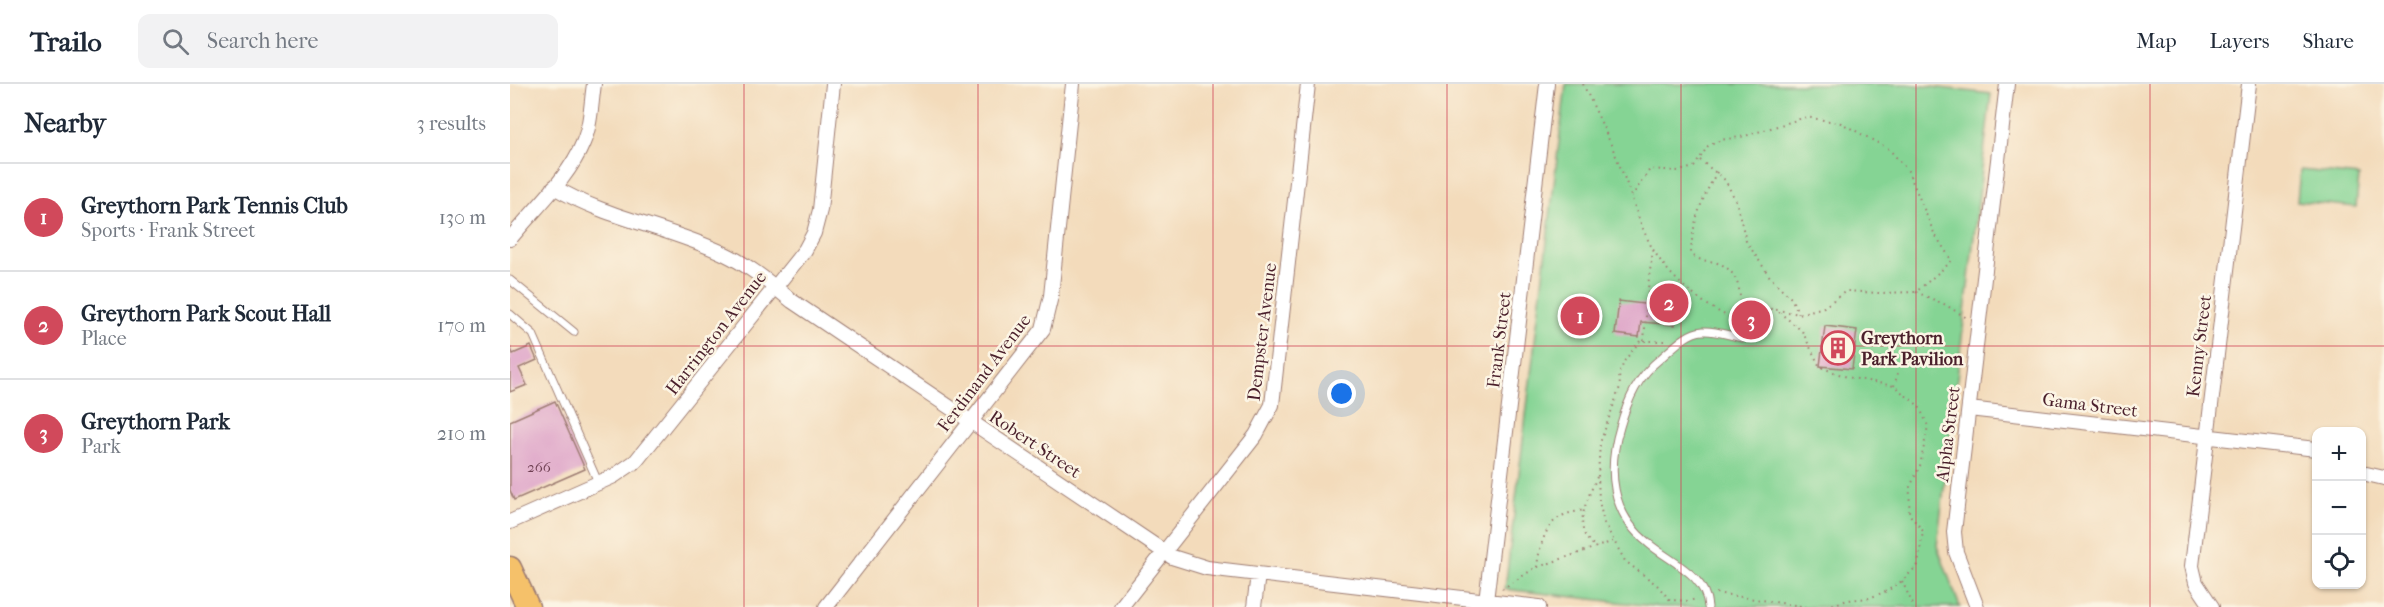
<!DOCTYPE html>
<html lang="en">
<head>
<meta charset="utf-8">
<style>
	body { margin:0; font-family:"IM FELL French Canon",serif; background:#f2f2f3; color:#1f2937 }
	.controls { position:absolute; right:18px; bottom:18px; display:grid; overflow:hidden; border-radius:12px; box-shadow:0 2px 4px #0004 }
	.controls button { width:54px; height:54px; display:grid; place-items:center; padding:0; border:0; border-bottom:2px solid #e0e1e3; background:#fff; color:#1f2937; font:30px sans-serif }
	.you { position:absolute; left:832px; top:310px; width:21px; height:21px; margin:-15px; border:4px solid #fff; border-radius:50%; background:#1a73e8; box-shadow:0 0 0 9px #1a73e833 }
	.badge { display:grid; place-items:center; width:39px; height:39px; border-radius:50%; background:#d1495b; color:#fff; font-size:20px; font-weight:700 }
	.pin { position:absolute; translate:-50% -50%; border:3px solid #fff; box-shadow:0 2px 6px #0006 }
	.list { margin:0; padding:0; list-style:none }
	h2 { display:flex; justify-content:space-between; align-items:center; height:78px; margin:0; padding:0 24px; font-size:26px }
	h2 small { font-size:20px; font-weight:400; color:#747a83 }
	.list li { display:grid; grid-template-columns:39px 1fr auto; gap:18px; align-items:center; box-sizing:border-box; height:108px; padding:0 24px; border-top:2px solid #e0e1e3 }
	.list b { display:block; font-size:22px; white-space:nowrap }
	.list p { margin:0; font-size:20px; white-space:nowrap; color:#747a83 }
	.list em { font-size:20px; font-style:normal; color:#747a83 }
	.icon { flex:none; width:33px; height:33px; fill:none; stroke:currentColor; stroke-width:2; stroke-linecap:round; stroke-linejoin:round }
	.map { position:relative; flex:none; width:1874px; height:523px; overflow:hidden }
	header { display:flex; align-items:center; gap:36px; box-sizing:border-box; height:84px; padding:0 30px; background:#fff; border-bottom:2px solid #e0e1e3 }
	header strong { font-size:28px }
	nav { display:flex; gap:33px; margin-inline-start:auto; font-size:21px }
	.search { width:420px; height:54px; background:#f2f2f3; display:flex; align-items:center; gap:15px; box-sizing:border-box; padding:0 21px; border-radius:12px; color:#747a83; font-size:22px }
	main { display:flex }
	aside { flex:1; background:#fff }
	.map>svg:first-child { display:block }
</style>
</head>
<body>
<header>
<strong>Trailo</strong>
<div class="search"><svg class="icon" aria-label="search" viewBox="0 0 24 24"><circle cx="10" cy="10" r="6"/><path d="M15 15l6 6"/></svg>Search here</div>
<nav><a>Map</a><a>Layers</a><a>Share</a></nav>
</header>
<main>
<aside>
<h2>Nearby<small>3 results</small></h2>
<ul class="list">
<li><span class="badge">1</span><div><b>Greythorn Park Tennis Club</b><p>Sports · Frank Street</p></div><em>130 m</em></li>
<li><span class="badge">2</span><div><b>Greythorn Park Scout Hall</b><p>Place</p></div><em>170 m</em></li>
<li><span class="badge">3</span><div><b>Greythorn Park</b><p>Park</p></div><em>210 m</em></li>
</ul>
</aside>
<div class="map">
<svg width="1874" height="523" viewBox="0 0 1874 523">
	<rect width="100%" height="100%" fill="#fcf5e5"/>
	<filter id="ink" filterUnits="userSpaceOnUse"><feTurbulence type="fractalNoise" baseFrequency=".0167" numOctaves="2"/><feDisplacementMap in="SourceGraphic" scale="12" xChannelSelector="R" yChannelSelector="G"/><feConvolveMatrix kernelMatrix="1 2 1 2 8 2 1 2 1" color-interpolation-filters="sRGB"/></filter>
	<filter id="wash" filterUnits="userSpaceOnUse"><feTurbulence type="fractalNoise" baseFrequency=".008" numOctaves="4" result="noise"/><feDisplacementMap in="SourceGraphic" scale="24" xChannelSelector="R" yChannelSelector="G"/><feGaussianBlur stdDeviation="1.35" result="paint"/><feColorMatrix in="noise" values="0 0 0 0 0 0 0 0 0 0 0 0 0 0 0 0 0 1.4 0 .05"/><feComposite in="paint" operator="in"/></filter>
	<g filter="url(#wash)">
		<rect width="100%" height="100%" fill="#f3dbbb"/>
		<path fill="#85d494" stroke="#687a60" stroke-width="1.5" d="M1056 0H1397L1481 10 1427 462 1450 523H1150L995 505Z
			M1790 86 1849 92 1846 123 1787 117Z"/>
		<g id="blocks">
			<path fill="#dc9ec6" d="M1152 202 1169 204 1165 241 1131 238 1129 253 1105 250 1109 217 1150 222Z
				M1315 242 1347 246 1342 285 1310 282Z
				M21 262 27 276 9 284 17 301 0 308V263L3 270Z
				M45 317 75 385 4 416 0 406V337Z"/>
		</g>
	</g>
	<g filter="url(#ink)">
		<use href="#blocks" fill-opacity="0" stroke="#9e7d73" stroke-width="1.5"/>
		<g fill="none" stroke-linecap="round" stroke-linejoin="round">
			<defs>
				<path id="lane" d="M0 196 64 248
					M0 230 23 250 88 398
					M1198 523C1196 490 1160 478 1138 459 1101 430 1097 386 1110 343 1118 315 1128 292 1151 274 1163 264 1177 248 1193 247 1205 246 1221 252 1233 254"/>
				<path id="street" d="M44 103C97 135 159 143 215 170 240 182 261 200 282 217L662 473 697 484 1029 523
					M0 155C23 126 59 94 73 59 81 41 81 20 84 0
					M1459 325 1806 365
					M1852 389 1874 394
					M0 438 104 392 126 377 295 166 304 149 310 126 323 0
					M976 517 1037 0
					M316 523 533 245 541 212 563 0
					M611 523 746 351 762 321 798 0
					M744 523 748 490
					M1467 523 1446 468 1444 448 1497 0
					M1702 523 1686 499 1682 482 1739 0"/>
				<path id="primary" d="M0 484 18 523"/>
			</defs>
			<use href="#lane" stroke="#9e7d73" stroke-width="9"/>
			<use href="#street" stroke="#9e7d73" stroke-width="16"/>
			<use href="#primary" stroke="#9e7d73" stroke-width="25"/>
			<path stroke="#9e7d73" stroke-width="2" stroke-dasharray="1.5 4.5" stroke-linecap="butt" d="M1073 0C1086 28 1100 56 1111 85 1122 111 1129 142 1144 167 1161 195 1190 219 1219 233L1225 224 1235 220 1289 230 1314 223 1336 207 1369 209 1406 208 1442 177 1424 149 1398 87 1379 65 1331 39 1296 33 1235 52 1211 56 1198 62 1184 83 1169 87 1140 85 1122 112
				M1190 76 1215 96 1226 117 1236 157 1260 193 1281 214 1289 230
				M1207 88C1192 114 1182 139 1181 169 1187 177 1195 176 1204 178 1225 183 1231 202 1230 221
				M1406 208 1434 220 1457 234
				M1269 228 1292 247 1310 283 1337 293 1384 302 1409 322 1418 342 1410 382 1400 403 1399 430 1413 447 1408 481 1392 497 1377 507 1359 514 1338 516 1314 523
				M1134 257 1139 193 1143 167
				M1154 257H1130L1115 276 1109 290 1110 303 1090 359 1088 391 1089 417 1094 439 1115 477 1147 501 1160 516 1179 517 1186 515
				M1384 302 1388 289
				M1087 393C1078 414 1059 448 1087 463
				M1027 483C1029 465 1035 438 1054 431 1060 428 1067 428 1073 426
				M1392 497 1404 523
				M992 505 1025 484 1104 457
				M1206 509 1297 523"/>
			<use href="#lane" stroke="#fff" stroke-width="7"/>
			<use href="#street" stroke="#fff" stroke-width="14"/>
			<use href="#primary" stroke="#f5c16b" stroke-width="22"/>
		</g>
	</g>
	<path fill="none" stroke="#d1495b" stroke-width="1.5" stroke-opacity="0.55" d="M234 0V523M468 0V523M703 0V523M937 0V523M1171 0V523M1406 0V523M1640 0V523M0 262H1874"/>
	<defs>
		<symbol id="building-ring" viewBox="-11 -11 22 22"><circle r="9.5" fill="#fcf5e5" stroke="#d1495b" stroke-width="1.5"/><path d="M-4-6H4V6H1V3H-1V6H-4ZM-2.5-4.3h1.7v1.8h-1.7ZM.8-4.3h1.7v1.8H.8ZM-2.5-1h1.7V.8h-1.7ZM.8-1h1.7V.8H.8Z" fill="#d1495b"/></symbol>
	</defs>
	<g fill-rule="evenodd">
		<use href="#building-ring" x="1309" y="245" width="38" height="38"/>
	</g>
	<g text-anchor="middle" stroke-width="5" stroke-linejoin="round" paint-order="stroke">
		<g font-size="15" fill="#6e3f52">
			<text x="29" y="388">266</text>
		</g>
		<g font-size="18" fill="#4a1f2b" stroke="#fcf5e5">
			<text transform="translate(752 248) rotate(-83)" y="6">Dempster Avenue</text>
			<text transform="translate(206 249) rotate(-52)" y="6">Harrington Avenue</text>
			<text transform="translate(989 256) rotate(-83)" y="6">Frank Street</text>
			<text transform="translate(1689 262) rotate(-83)" y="6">Kenny Street</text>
			<text transform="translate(474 289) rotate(-53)" y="6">Ferdinand Avenue</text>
			<text transform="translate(1580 321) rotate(7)" y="6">Gama Street</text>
			<text transform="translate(1438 350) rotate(-83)" y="6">Alpha Street</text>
			<text transform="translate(525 360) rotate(34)" y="6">Robert Street</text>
		</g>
		<g font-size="18" font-weight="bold" fill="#4a1f2b" stroke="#fcf5e5" text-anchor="start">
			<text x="1351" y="260">Greythorn<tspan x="1351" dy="21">Park Pavilion</tspan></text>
		</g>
	</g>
</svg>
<div class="controls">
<button>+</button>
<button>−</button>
<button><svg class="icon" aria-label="locate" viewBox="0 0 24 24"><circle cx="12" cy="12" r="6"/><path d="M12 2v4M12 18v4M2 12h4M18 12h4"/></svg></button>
</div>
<div class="you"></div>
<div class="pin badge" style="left:1070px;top:232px">1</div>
<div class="pin badge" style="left:1159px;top:219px">2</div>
<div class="pin badge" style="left:1241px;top:236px">3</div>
</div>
</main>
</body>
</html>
